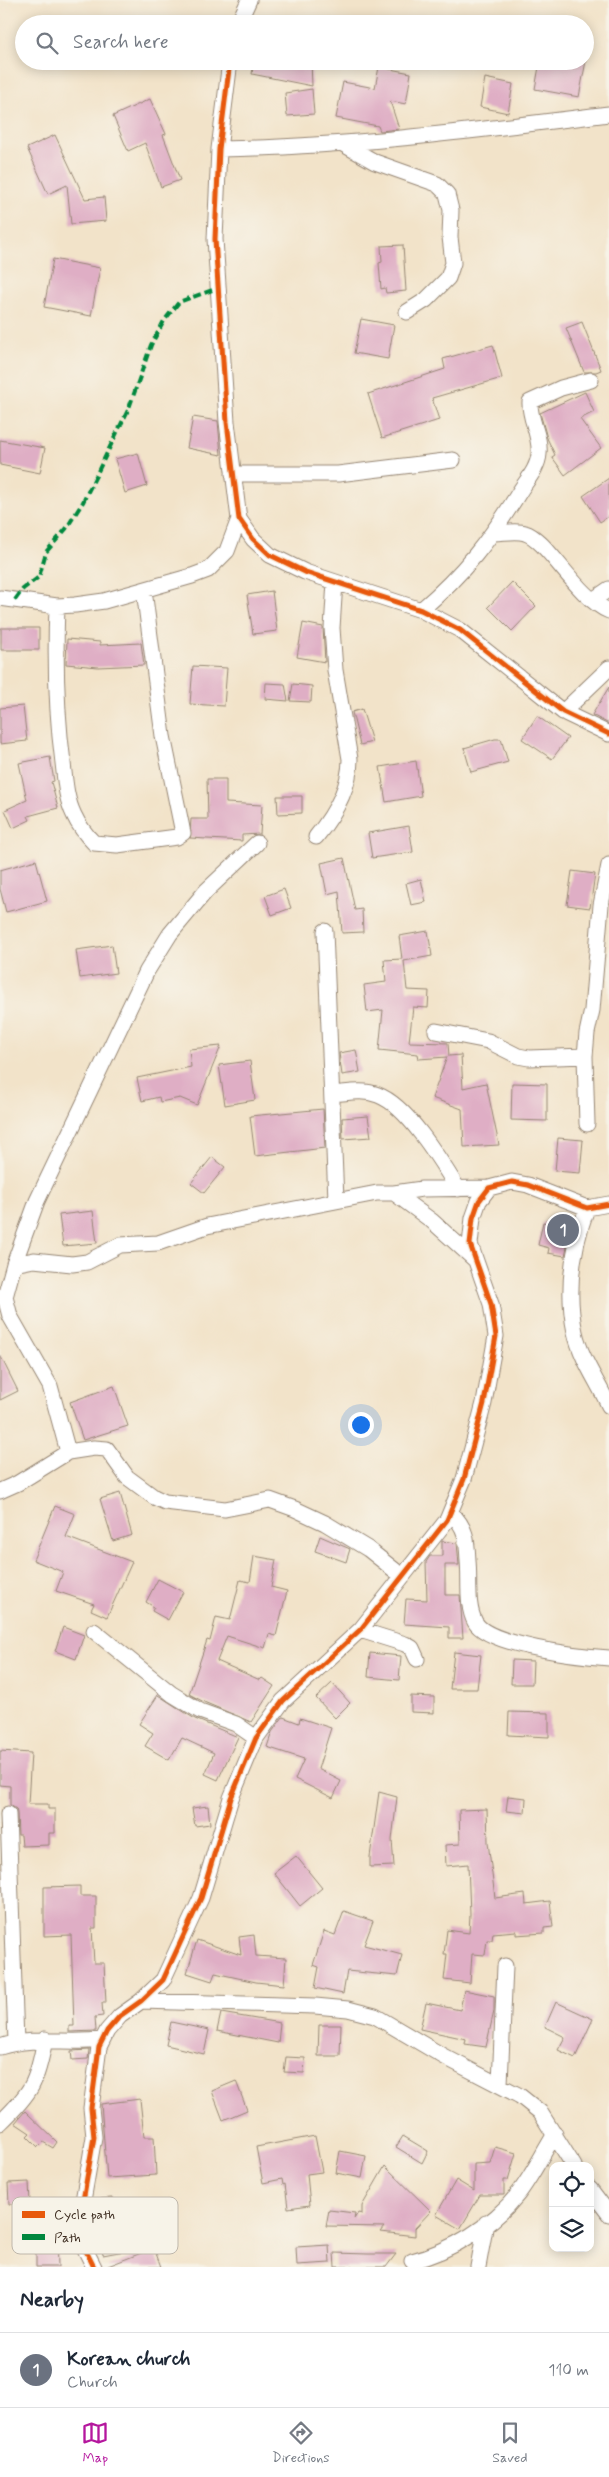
<!DOCTYPE html>
<html lang="en">
<head>
<meta charset="utf-8">
<style>
	body { margin:0; font-family:Mynerve,sans-serif; background:#f6f6f7; color:#1f2937 }
	.controls { position:absolute; right:15px; bottom:15px; display:grid; overflow:hidden; border-radius:10px; box-shadow:0 2px 12px #0003 }
	.controls button { width:45px; height:45px; display:grid; place-items:center; padding:0; border:0; border-bottom:1px solid #e0e1e3; background:#fff; color:#1f2937; font:25px sans-serif }
	.you { position:absolute; left:360px; top:1424px; width:18px; height:18px; margin:-12px; border:4px solid #fff; border-radius:50%; background:#1a73e8; box-shadow:0 0 0 8px #1a73e833 }
	.badge { display:grid; place-items:center; width:32px; height:32px; border-radius:50%; background:#b5179e; color:#fff; font-size:16px; font-weight:700 }
	.pin { position:absolute; translate:-50% -50%; border:2px solid #fff; box-shadow:0 1px 5px #0006 }
	.list { margin:0; padding:0; list-style:none }
	h2 { display:flex; justify-content:space-between; align-items:center; height:65px; margin:0; padding:0 20px; font-size:21px }
	h2 small { font-size:16px; font-weight:400; color:#747a83 }
	.list li { display:grid; grid-template-columns:32px 1fr auto; gap:15px; align-items:center; box-sizing:border-box; height:75px; padding:0 20px; border-top:1px solid #e0e1e3 }
	.list b { display:block; font-size:19px; white-space:nowrap }
	.list p { margin:0; font-size:16px; white-space:nowrap; color:#747a83 }
	.list em { font-size:16px; font-style:normal; color:#747a83 }
	.icon { flex:none; width:28px; height:28px; fill:none; stroke:currentColor; stroke-width:2; stroke-linecap:round; stroke-linejoin:round }
	.map { position:relative; flex:none; width:609px; height:2267px; overflow:hidden }
	.search { position:absolute; background:#fff; box-shadow:0 2px 12px #0003; left:15px; right:15px; top:15px; height:55px; display:flex; align-items:center; gap:12px; box-sizing:border-box; padding:0 18px; border-radius:28px; color:#747a83; font-size:19px }
	.sheet { height:140px; background:#fff }
	nav { display:flex; justify-content:space-around; align-items:center; box-sizing:border-box; height:70px; border-top:1px solid #e0e1e3; background:#fff; font-size:14px; color:#747a83 }
	nav a { display:grid; justify-items:center; gap:2px }
	nav .on { color:#b5179e }
	.map>svg:first-child { display:block }
</style>
</head>
<body>
<div class="map">
<svg width="609" height="2267" viewBox="0 0 609 2267">
	<rect width="100%" height="100%" fill="#f7f3e8"/>
	<filter id="ink" filterUnits="userSpaceOnUse"><feTurbulence type="fractalNoise" baseFrequency=".02" numOctaves="2"/><feDisplacementMap in="SourceGraphic" scale="10" xChannelSelector="R" yChannelSelector="G"/><feConvolveMatrix kernelMatrix="1 2 1 2 8 2 1 2 1" color-interpolation-filters="sRGB"/></filter>
	<filter id="wash" filterUnits="userSpaceOnUse"><feTurbulence type="fractalNoise" baseFrequency=".0096" numOctaves="4" result="noise"/><feDisplacementMap in="SourceGraphic" scale="20" xChannelSelector="R" yChannelSelector="G"/><feGaussianBlur stdDeviation="1.12" result="paint"/><feColorMatrix in="noise" values="0 0 0 0 0 0 0 0 0 0 0 0 0 0 0 0 0 1.4 0 .05"/><feComposite in="paint" operator="in"/></filter>
	<g filter="url(#wash)">
		<rect width="100%" height="100%" fill="#f2e3c9"/>
		<g id="blocks">
			<path fill="#dfaec5" d="M254 61H311L312 86 252 74Z
				M540 61H586L579 97 535 89Z
				M379 67 411 73 406 104 390 101 399 129 380 131 378 126 336 118 343 82 375 88Z
				M485 78 513 84 508 113 480 107Z
				M312 89 314 114 287 116 285 93Z
				M150 99 166 134 163 135 180 180 161 187 145 143 128 151 113 116Z
				M55 135 85 199 104 197 106 221 71 224 67 185 48 194 27 148Z
				M403 245 406 291 386 293 385 288 381 289 379 263 382 262 381 246Z
				M53 259 100 268 91 316 44 307Z
				M361 319 394 325 388 359 354 353Z
				M582 322 601 370 596 372H584L566 328Z
				M493 345 502 378 432 398 439 420 382 438 368 394 445 369 443 359Z
				M585 392 594 412 580 419 601 448 565 475 552 457 555 455 547 438 540 413Z
				M193 417 218 421 221 455 187 448Z
				M0 440 45 448 40 473 0 465Z
				M138 453 147 486 125 493 115 459Z
				M609 478V516L600 522 583 496Z
				M512 582 536 606 512 631 488 607Z
				M272 591 277 631 253 634 247 595Z
				M303 623 323 627 325 662 297 657Z
				M1 628H39V650H1Z
				M67 639 100 642V645L141 643 144 665 98 667 66 664Z
				M193 666 227 668 224 706 190 704Z
				M266 683 285 684 288 701 265 699Z
				M293 684 312 686 311 702 290 701Z
				M609 687V724L592 715Z
				M23 706 27 741 0 744V708Z
				M362 709 372 742 360 745 352 712Z
				M537 716 568 738 552 759 522 739Z
				M495 739H501L508 762 471 772 464 748Z
				M50 757 54 781 51 782 58 808 28 816 30 820 13 828 5 810 27 800 19 763Z
				M416 761 421 796 386 802 380 767Z
				M207 779H226V803L262 805 260 834 242 835V841L190 838 191 819H208Z
				M277 796H302V813L278 814Z
				M409 826 413 852 372 858 368 833Z
				M344 858 355 910 362 909 363 932 342 933 339 891 327 894 321 863Z
				M36 860 47 901 6 912 0 889V870Z
				M572 871 595 874 590 908 567 905Z
				M421 879 426 902 411 905 406 883Z
				M284 889 291 908 272 915 265 896Z
				M428 931 432 956 404 961 407 990 429 991 428 1008 413 1007 409 1042 448 1043 449 1056 461 1055 463 1088 486 1083 499 1145 464 1147 462 1109 432 1098 447 1057 419 1059 418 1054 379 1050 383 1010 367 1012 364 985 386 982 384 960 402 959 399 936Z
				M112 945 116 973 80 978 76 950Z
				M221 1046 197 1105 180 1098 160 1102 159 1097 142 1101 137 1078 191 1067 189 1049Z
				M356 1050 360 1072 342 1075 339 1053Z
				M250 1061 255 1100 225 1105 219 1065Z
				M512 1083 547 1084V1121L511 1120Z
				M323 1109 325 1148 255 1156 250 1116Z
				M368 1116 371 1137 343 1139 342 1118Z
				M558 1138 583 1140 580 1173 555 1171Z
				M212 1157 225 1167 204 1193 191 1183Z
				M93 1211 97 1243 63 1246 59 1215Z
				M543 1222 571 1228 565 1256 548 1253 549 1248 538 1245Z
				M0 1355 18 1391 0 1400Z
				M114 1386 128 1426 83 1440 70 1402Z
				M120 1493 132 1535 113 1541 100 1499Z
				M55 1506 75 1514 66 1537 132 1562 107 1617 91 1610 94 1604 56 1591 63 1572 33 1560Z
				M320 1536 350 1549 346 1562 315 1551Z
				M442 1541 457 1543 459 1565H445V1595H460L463 1638H449V1627L404 1624 406 1599 427 1600 426 1562 430 1556H442Z
				M254 1556 276 1560 271 1587 287 1591 276 1636 269 1634 265 1648 227 1636 217 1661 260 1680 262 1678 274 1686 251 1722 204 1702 189 1694 207 1640 210 1641 216 1617 230 1620 240 1580 250 1582Z
				M158 1579 183 1592 168 1620 152 1611 154 1607 146 1602Z
				M63 1627 84 1635 76 1659 55 1651Z
				M454 1652 481 1655 477 1689H450Z
				M370 1653 401 1656 399 1680 368 1677Z
				M512 1660 533 1661 532 1684H511Z
				M332 1683 350 1703 335 1718 316 1698Z
				M158 1695 195 1719 238 1737 218 1780 205 1774 214 1753 182 1738 169 1760 145 1746 153 1733 139 1724Z
				M411 1696 434 1697V1713L411 1712Z
				M509 1712 549 1713V1737L508 1735Z
				M283 1717 299 1723 300 1718 331 1728 318 1769 341 1781 333 1798 295 1779 304 1759 267 1747 272 1732Z
				M0 1751 31 1753 28 1804H48V1809H55V1833H49V1845L22 1846 21 1835H18L17 1813 16 1809 10 1805V1786L0 1785Z
				M379 1792 397 1797 392 1840 394 1866 370 1867V1857Z
				M508 1796 526 1798 525 1813 506 1811Z
				M208 1806 210 1824 195 1826 192 1808Z
				M487 1809 488 1842 495 1898 525 1894 526 1904 550 1901 553 1927 544 1928V1933L516 1935V1931L493 1933 492 1940H487L485 1955 472 1954 470 1983 444 1980 447 1954H444L447 1930 469 1933 470 1914 468 1864 446 1866 445 1845 460 1844 459 1810Z
				M296 1856 322 1888 300 1906 274 1873Z
				M80 1886V1896H96V1928H92L94 1963H104L106 2003H102L103 2016 95 2017 96 2031 69 2032V2026H74L71 1935 44 1936V1887Z
				M344 1911 373 1921 364 1945 402 1955 397 1976 347 1971 343 1994 315 1988 319 1967 313 1965 324 1931 335 1935Z
				M254 1935 256 1956 286 1958 284 1985 256 1982 215 1973 212 1981 187 1973 197 1940 241 1955 239 1937Z
				M464 1990 494 1996V2011L486 2047 465 2044 466 2039 420 2029 426 2003 460 2010Z
				M556 2002 593 2019 575 2058 558 2050 565 2037 545 2027Z
				M221 2013 280 2023 278 2043 217 2031Z
				M171 2022 209 2030 204 2054 166 2045Z
				M319 2025H341L340 2056H318Z
				M89 2050 88 2059 72 2060 71 2051Z
				M286 2057 305 2058 304 2073 284 2072Z
				M236 2081 247 2110 223 2120 212 2091Z
				M140 2099 144 2137H154L156 2175 107 2178 101 2104Z
				M25 2111 57 2142 53 2148 43 2142 38 2147 27 2136 30 2133 15 2123Z
				M315 2136 322 2172 307 2174 310 2205 288 2208 285 2184 283 2185 282 2179 263 2183 256 2147Z
				M403 2136 428 2151 422 2163 396 2147Z
				M495 2147 516 2153 508 2180H504V2195H480L460 2229 436 2215 456 2180 474 2191V2164L490 2163Z
				M340 2151 366 2156 362 2178 336 2173Z
				M385 2166 431 2211 415 2228V2236L381 2232 385 2227 326 2226 329 2210 355 2213 354 2219 358 2213 362 2214V2206Z
				M29 2182 30 2203 9 2204 8 2183Z
				M112 2198 113 2233 120 2231 124 2251 103 2255 97 2226V2199Z
				M57 2233 58 2267H36V2234Z
				M329 2245 330 2263 297 2265 296 2247Z
				M154 2248 161 2267H108V2266Z
				M334 2253 368 2254H396L386 2267H335Z"/>
		</g>
	</g>
	<g filter="url(#ink)">
		<use href="#blocks" fill-opacity="0" stroke="#968674" stroke-width="1"/>
		<g fill="none" stroke-linecap="round" stroke-linejoin="round">
			<defs>
				<path id="street" d="M238 24 249 0
					M230 61 219 149 215 239 227 422 239 519 253 539 270 555 305 572 421 610 460 630 563 712 609 734
					M343 144 375 162 437 184 447 194 451 210 450 237 453 263 448 278 426 300 407 312
					M219 149C349 147 479 130 609 114
					M233 474H338L453 460
					M494 533C503 533 517 530 525 533 547 539 577 598 609 611
					M0 598 57 606 75 605 104 601 192 576 208 570 227 551 239 519
					M593 600 609 589
					M57 606C55 659 56 710 63 763 65 780 66 799 74 815 79 826 86 835 94 843L117 845 177 837 183 833 163 736 144 590
					M421 610C464 573 490 540 520 491 527 480 538 468 539 454 541 436 529 419 530 402L561 388 591 380
					M563 712 609 668
					M316 837C334 815 350 788 350 759L335 670 332 628 335 582
					M325 931 336 1200
					M436 1031 488 1041 518 1056 529 1058 585 1056
					M332 1094C347 1093 363 1089 378 1095 408 1106 442 1163 458 1189
					M587 1124 585 1056 587 1033 592 1010 601 905 609 865
					M394 1193 422 1189 489 1188
					M587 1208C573 1247 566 1291 575 1332 581 1359 598 1382 609 1406
					M14 1264 34 1260 72 1264 87 1262 120 1245 158 1243 207 1226 377 1193H394L432 1221 474 1259
					M68 1452 50 1386 10 1316 5 1297 14 1264 37 1201 147 971 170 934 206 891 257 843
					M0 1491 18 1483 68 1452 94 1448 107 1449 127 1477 154 1497 165 1502 225 1509 270 1500 295 1509 325 1523 368 1549 402 1576
					M451 1513C467 1528 467 1541 468 1561 470 1580 466 1605 475 1622 488 1646 582 1656 609 1658
					M360 1630 405 1644 412 1648 417 1659
					M94 1631 172 1694 200 1711 236 1724 256 1738
					M8 1814 16 2042
					M141 2001 315 2006 348 2009 375 2016 443 2056 520 2096 540 2112 574 2166
					M0 2047C35 2036 66 2044 102 2040
					M500 2084 505 1966
					M0 2123C32 2092 37 2083 45 2039
					M590 2189 609 2214
					M412 2261C451 2251 493 2226 518 2194 532 2176 543 2153 555 2134
					M94 2267 81 2241 79 2224 94 2137 91 2108 99 2047 107 2031 120 2016 141 2001 163 1980 201 1898 231 1798 256 1738 283 1701 361 1629 447 1520 464 1479 484 1403 496 1336 491 1304 470 1244 473 1218 479 1201 489 1188 512 1182 528 1185 587 1208 609 1204
					M478 2267 486 2223"/>
			</defs>
			<use href="#street" stroke="#968674" stroke-width="17"/>
			<use href="#street" stroke="#fff" stroke-width="15"/>
			<path stroke="#00873e" stroke-width="4" stroke-dasharray="8 4" stroke-linecap="butt" d="M15 600 23 589 39 577 46 552 66 529 83 502 129 408 151 345 164 321 179 302 218 288"/>
			<defs>
				<path id="cycleway" d="M230 61 219 149 215 239 227 422 239 519 253 539 270 555 305 572 421 610 460 630 563 712 609 734
					M94 2267 81 2241 79 2224 94 2137 91 2108 99 2047 107 2031 120 2016 141 2001 163 1980 201 1898 231 1798 256 1738 283 1701 361 1629 447 1520 464 1479 484 1403 496 1336 491 1304 470 1244 473 1218 479 1201 489 1188 512 1182 528 1185 587 1208 609 1204"/>
			</defs>
			<use href="#cycleway" stroke="#f7f3e8" stroke-width="8"/>
			<use href="#cycleway" stroke="#e8590c" stroke-width="5"/>
		</g>
	</g>
	<rect x="12" y="2197" width="166" height="57" rx="8" fill="#f7f3e8" stroke="#bfb7ab" stroke-width="1"/>
	<rect x="22" y="2211" width="23" height="7" fill="#e8590c"/>
	<rect x="22" y="2234" width="23" height="6" fill="#00873e"/>
	<g font-size="14" fill="#3b2a1e">
		<text x="54" y="2219">Cycle path</text>
		<text x="54" y="2242">Path</text>
	</g>
</svg>
<div class="controls">
<button><svg class="icon" aria-label="locate" viewBox="0 0 24 24"><circle cx="12" cy="12" r="6"/><path d="M12 2v4M12 18v4M2 12h4M18 12h4"/></svg></button>
<button><svg class="icon" aria-label="layers" viewBox="0 0 24 24"><path d="M12 4l9 5-9 5-9-5zM3 14l9 5 9-5"/></svg></button>
</div>
<div class="you"></div>
<div class="pin badge" style="left:563px;top:1230px;background:#6b7280">1</div>
<div class="search"><svg class="icon" aria-label="search" viewBox="0 0 24 24"><circle cx="10" cy="10" r="6"/><path d="M15 15l6 6"/></svg>Search here</div>
</div>
<section class="sheet">
<h2>Nearby<small></small></h2>
<ul class="list">
<li><span class="badge" style="background:#6b7280">1</span><div><b>Korean church</b><p>Church</p></div><em>110 m</em></li>
</ul>
</section>
<nav>
<a class="on"><svg class="icon" aria-label="map" viewBox="0 0 24 24"><path d="M3 6l6-2 6 2 6-2v14l-6 2-6-2-6 2zM9 4v14M15 6v14"/></svg>Map</a>
<a><svg class="icon" aria-label="directions" viewBox="0 0 24 24"><path d="M12 3l9 9-9 9-9-9zM9 14v-3h6M13 9l2 2-2 2"/></svg>Directions</a>
<a><svg class="icon" aria-label="saved" viewBox="0 0 24 24"><path d="M7 4h10v16l-5-4-5 4z"/></svg>Saved</a>
</nav>
</body>
</html>
